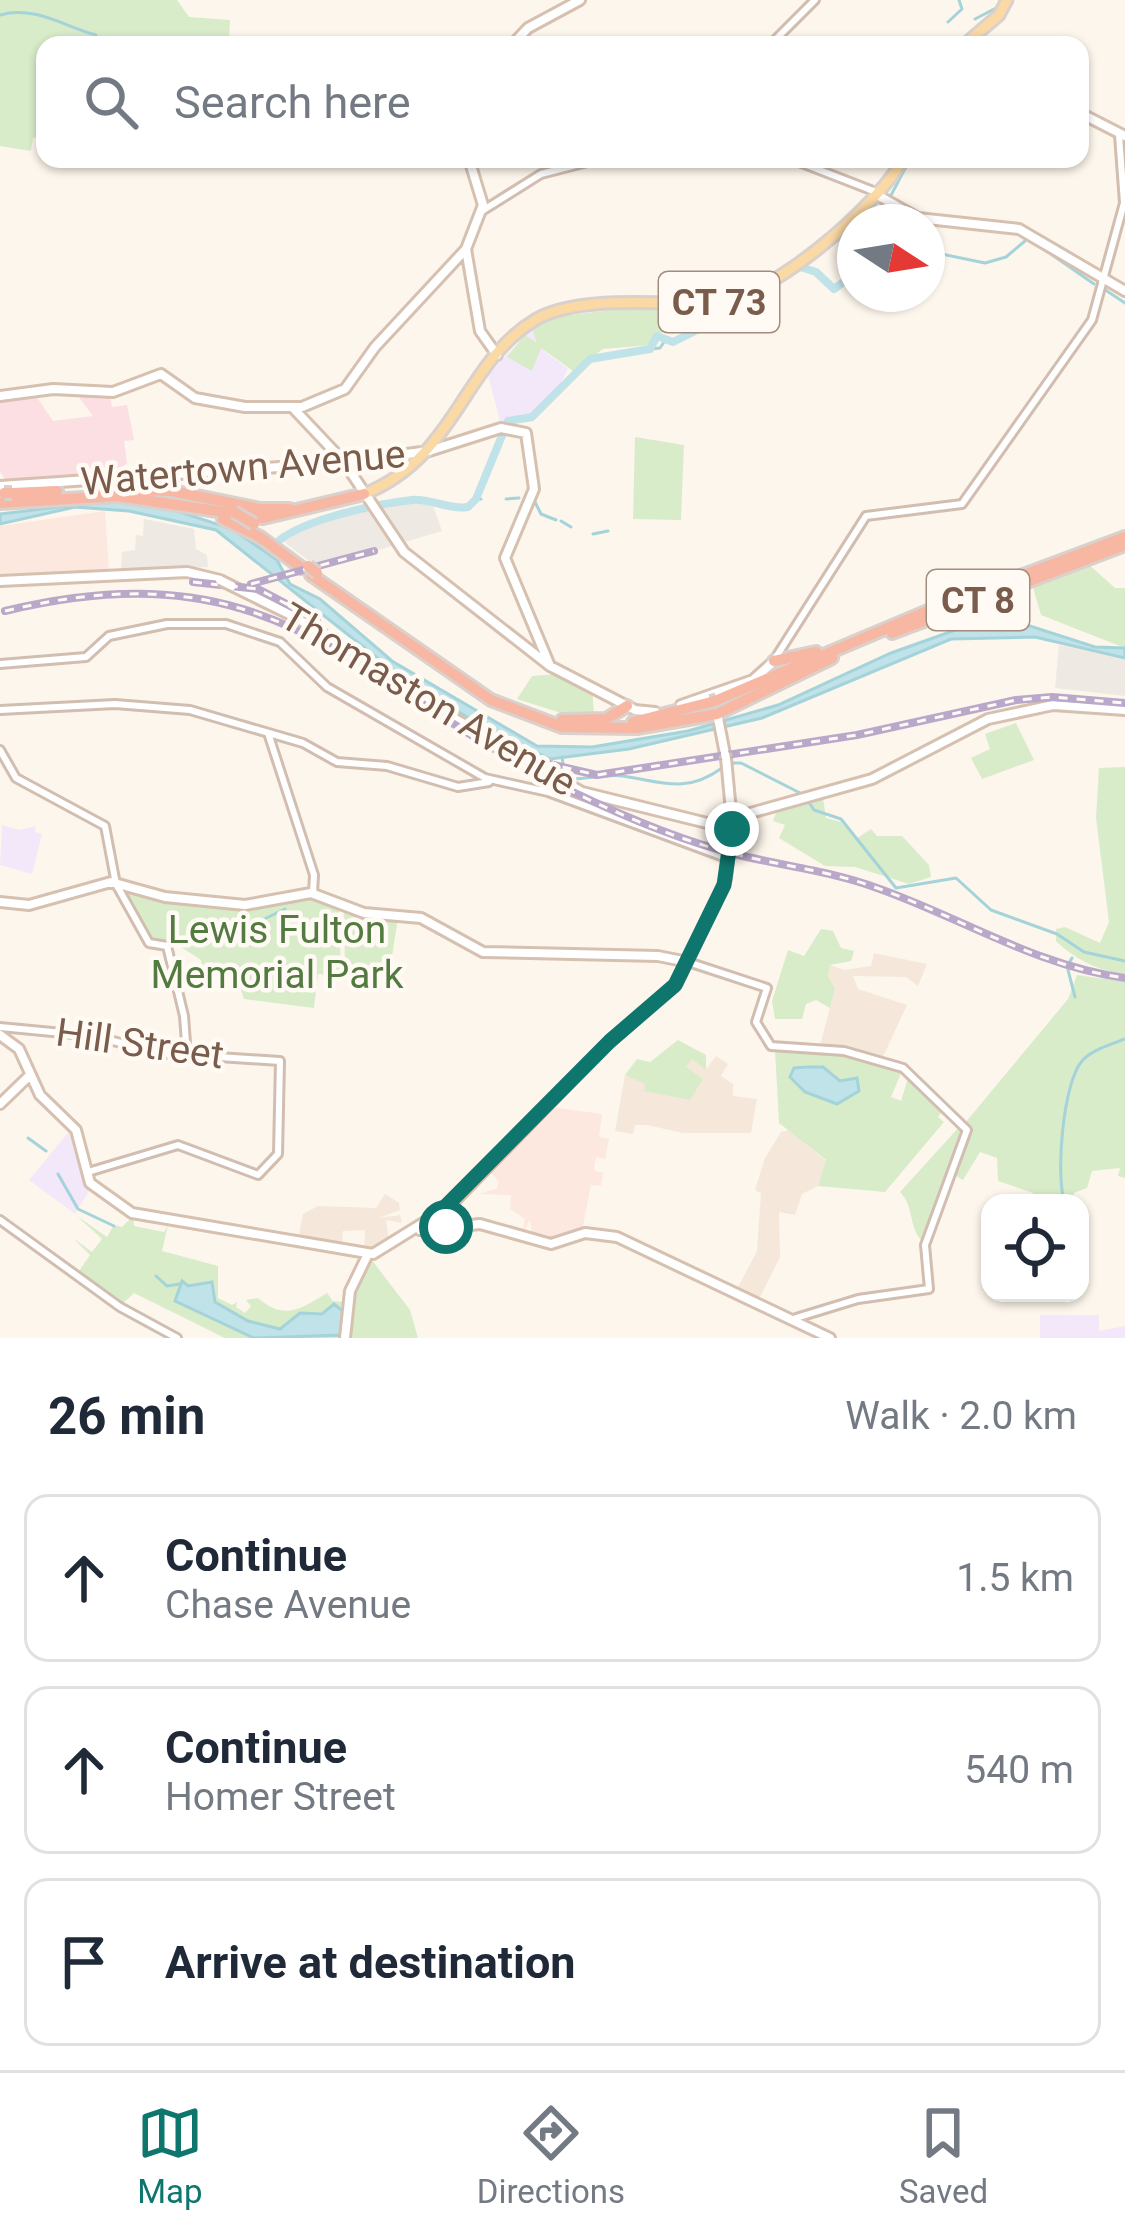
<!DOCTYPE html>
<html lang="en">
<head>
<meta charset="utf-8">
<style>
	body { margin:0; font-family:Roboto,sans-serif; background:#f2f2f3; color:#1f2937 }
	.controls { position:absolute; right:36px; bottom:36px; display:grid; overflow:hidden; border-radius:24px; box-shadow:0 3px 9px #0004 }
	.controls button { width:108px; height:108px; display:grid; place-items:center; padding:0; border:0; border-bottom:3px solid #e0e1e3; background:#fff; color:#1f2937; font:60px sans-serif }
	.compass { position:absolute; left:837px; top:204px; width:108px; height:108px; border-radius:50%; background:#fff; box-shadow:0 3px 9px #0004; rotate:102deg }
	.stop { position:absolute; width:36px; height:36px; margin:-27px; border:9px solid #0f766e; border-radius:50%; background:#fff }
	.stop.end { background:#0f766e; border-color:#fff; box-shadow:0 3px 12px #0008 }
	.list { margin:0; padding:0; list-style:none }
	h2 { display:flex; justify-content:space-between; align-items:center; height:156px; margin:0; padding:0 48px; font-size:51px }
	h2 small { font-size:39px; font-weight:400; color:#747a83 }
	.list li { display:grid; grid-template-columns:78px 1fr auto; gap:36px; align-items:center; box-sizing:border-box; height:168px; margin:0 24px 24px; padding:0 24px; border:3px solid #e0e1e3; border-radius:24px }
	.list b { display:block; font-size:45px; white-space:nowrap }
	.list p { margin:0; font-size:39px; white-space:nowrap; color:#747a83 }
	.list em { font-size:39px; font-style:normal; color:#747a83 }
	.icon { flex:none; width:66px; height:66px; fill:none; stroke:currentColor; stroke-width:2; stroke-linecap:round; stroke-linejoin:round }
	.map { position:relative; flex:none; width:1125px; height:1338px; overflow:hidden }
	.search { position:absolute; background:#fff; box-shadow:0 3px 9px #0004; left:36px; right:36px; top:36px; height:132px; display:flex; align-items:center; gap:30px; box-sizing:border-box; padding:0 42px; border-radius:24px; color:#747a83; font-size:45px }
	.sheet { height:732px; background:#fff }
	nav { display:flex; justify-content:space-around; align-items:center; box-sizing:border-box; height:168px; border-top:3px solid #e0e1e3; background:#fff; font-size:33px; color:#747a83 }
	nav a { display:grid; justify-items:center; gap:6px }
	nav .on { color:#0f766e }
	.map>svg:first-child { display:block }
</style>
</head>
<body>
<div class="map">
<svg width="1125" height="1338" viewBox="0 0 1125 1338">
	<rect width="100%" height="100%" fill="#fdf6ec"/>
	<path fill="#f5e8da" d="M874 953 927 964 918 986 906 977 853 976 858 989 907 1005 882 1059 820 1046 835 988 828 976 830 965 844 970 871 966Z
		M716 1056 728 1064 721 1076 733 1084V1096L757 1099 751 1133H683L647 1125H635L633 1134 615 1131 625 1075 646 1084 644 1090 692 1059 706 1069Z
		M789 1130 826 1161 818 1186 802 1194 795 1215 779 1212 780 1257 757 1303 735 1293 757 1251 761 1193 755 1190 765 1158 781 1132Z
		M385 1194 399 1203 400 1210 378 1218 400 1215 402 1223 386 1220 389 1244 373 1251 364 1253 365 1230 343 1231 342 1247 299 1235 303 1214 318 1206 376 1208Z"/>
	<path fill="#fde8e0" d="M105 511 109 571 0 580V526Z
		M551 1107 602 1114 599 1137 609 1139 605 1159 596 1157 594 1170 603 1173 601 1186 591 1185 582 1231 559 1238 532 1234 530 1220 523 1232 525 1219 510 1209 511 1195 478 1194 496 1189 499 1182 489 1170Z"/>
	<path fill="#efe9e4" d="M412 500 432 503 442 531 318 568 279 538 359 508Z
		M144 519 194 529 196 549 207 555 208 567 108 571 121 569 122 552 135 550 136 535 143 536Z
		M1059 645 1125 658V696L1055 688Z"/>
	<path fill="#f3e8fa" d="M532 328 544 351 568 369 559 387 531 414 501 425 488 375Z
		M2 825 19 830 36 826 35 832 42 834 32 874 0 865Z
		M72 1128 83 1178 91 1188 75 1214 29 1180Z
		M1040 1315H1099V1331L1125 1326V1338H1040Z"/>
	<path fill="#fbdfe3" d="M75 392 110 395 112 407 127 405 134 440 124 441 127 463 108 480 5 479 0 472V398L34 393 53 421 93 416Z"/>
	<path fill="#d8ecc9" d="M0 0H177L189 17 230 20 229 45 200 40 198 45H45V136L33 138 31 151 0 146Z
		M657 305 706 307 705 317 681 332H663L651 345 603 349 573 371 541 348 532 371 507 357 525 335 537 343 532 328 542 318Z
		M635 437 684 445 681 520 633 519Z
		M1087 563 1115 588H1125V648L1041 615 1032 584Z
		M557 674 592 686 594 714 561 713 517 699 532 676Z
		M1016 723 1034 760 982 779 971 758 990 749 985 734Z
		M1125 767V974C1102 973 1073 958 1056 941V929L1065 927 1100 943 1109 922 1096 818 1099 768Z
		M823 798 826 818 841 822 856 839 871 829 877 836H902L929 865 931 877 909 884 855 867 825 866 779 838 785 825 773 821 776 813Z
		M121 887 254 907 311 895 339 909 341 976 318 974 314 1008 244 999 236 975 202 976 201 960 178 945 150 941Z
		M344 909 398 917 388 983 386 973 345 967Z
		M821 929 833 931 841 948 854 951 851 961 830 965 828 976 835 988 830 1008 816 1000 806 1004 802 1019H775L772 1001 788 950 804 956Z
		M1077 975 1125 982V1178L1118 1176 1120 1168 1092 1171 1087 1188 1074 1193 1071 1203H1037L1033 1193 998 1181 997 1158 980 1152 963 1180 956 1176 970 1129 965 1123 1068 999Z
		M678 1040 706 1055V1070L692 1059 686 1067 703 1079 690 1100 644 1091 645 1084 625 1075 637 1059 650 1062Z
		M775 1050 834 1052 885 1062 902 1071 891 1097 901 1101 909 1075 945 1108 938 1117 944 1122 885 1192 818 1186 826 1160 779 1123Z
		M960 1126 965 1133 923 1242C908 1228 915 1207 900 1192Z
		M77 1216 107 1237 114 1225 122 1227 133 1216 134 1226 164 1232 168 1225 162 1251 218 1266V1298L232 1305 237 1302 236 1307 245 1313 251 1306 246 1300 258 1298C284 1321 301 1309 327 1293L333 1301 345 1302 343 1338H225L134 1293 120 1306 77 1274 90 1255 73 1238 92 1252 102 1239Z
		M371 1259 410 1310 418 1338H349L354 1288Z"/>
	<path fill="#bfe3e8" stroke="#a5d3da" stroke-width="3" d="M109 501 165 507 232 529 277 560 290 584 320 599 392 661 537 746 592 747 688 731 778 705 891 653 961 628 1030 626 1095 647 1125 648V658L1035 637 951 639 762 718 629 749 550 759 490 731 400 676 216 530 129 511 75 507 0 524V514Z
		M808 1067H823L840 1081 857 1078 859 1091 837 1104 805 1092 790 1077 794 1068Z
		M182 1281 188 1286 212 1282 215 1302 248 1321 280 1329 300 1313 322 1314 334 1304 345 1313 343 1335 254 1338 175 1301Z"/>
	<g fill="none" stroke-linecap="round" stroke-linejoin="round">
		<path stroke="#a5d3da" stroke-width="3" d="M0 15C35 5 65 27 96 35
			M975 19 998 7
			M948 22 962 9 959 0
			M877 222 910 159
			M927 251 985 263 1006 257 1025 241
			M1048 252 1094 284
			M853 275 855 273
			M1104 289 1125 303
			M650 349 660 348 666 339
			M476 499H481
			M506 499 519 498
			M534 500 541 514 556 520
			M561 521 571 527
			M593 534 608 531
			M562 757 564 770 575 779C590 778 608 774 623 776 663 782 686 794 722 768
			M730 763H741L804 795 814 810 841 819 896 888 956 878 991 910 1057 934 1084 952 1125 961
			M325 915H335
			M224 921 258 922 285 909
			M1068 965 1072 958
			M1068 970 1075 997
			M28 1138 46 1151
			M58 1174 78 1209 114 1226
			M1065 1203C1055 1178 1063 1082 1082 1061 1091 1050 1112 1044 1125 1039
			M156 1276 167 1286 180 1284"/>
		<path stroke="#bfe3e8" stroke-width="8" d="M797 266 816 272 834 289 853 275
			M271 549C290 521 377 504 412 500 430 498 449 510 468 507L476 499 508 421 532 417 590 359 650 349 657 336 673 342 743 307 780 279"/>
		<defs>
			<path id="tertiary" d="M770 45 815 0
				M791 159 876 192
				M482 211 541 174 599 159
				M776 657 866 516 962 504 1092 320 1124 203 1119 135
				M0 664 86 657 109 636 167 624H226L280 642 327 687 485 778 548 792 729 859
				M0 710 115 704 190 710 303 743 337 762 387 766 458 787 489 782
				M268 733 314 875 313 893
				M0 750 16 778 105 826 116 884 149 943 167 946 184 1016 187 1056
				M688 962 767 988 756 1022 771 1046 844 1051 903 1068 967 1130 925 1245 929 1289 858 1299 796 1318
				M0 1027 94 1036 159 1053 280 1061 278 1154 258 1175 178 1145 88 1172
				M0 1220 120 1307 177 1338"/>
			<path id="secondary" d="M512 45 528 28 580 0
				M1080 113 1125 136
				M879 196 918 218 1019 229 1125 291
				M466 249 480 331 497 355
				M0 396 53 389 113 392 161 374 195 398 245 407H302L345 389 375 347 466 249 483 205 469 159
				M294 409 344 462 404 552 550 666 635 710 655 712
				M0 486 339 463 429 451 501 428 526 433 534 489 505 558 550 666
				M0 581 187 572 220 580
				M232 586 297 618 450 716 582 792 711 824 872 779 988 719 1053 705 1125 710
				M681 705 753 680 774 661
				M717 713 725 754
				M0 902 29 905 111 882 165 897 245 905 311 893 364 913 421 918 483 952 658 956 688 962
				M0 1035 19 1049 40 1095 76 1130 90 1183 132 1213 373 1254 449 1207 604 1047 677 983 726 879 732 822 726 758
				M0 1104 29 1076
				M420 1230 480 1224 551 1244 585 1233 617 1237 830 1338
				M345 1338 350 1291 367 1256"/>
			<path id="primary" d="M964 45 999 15 1007 0
				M364 494C457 457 462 364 535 320 576 295 662 304 708 304 765 304 877 207 903 159"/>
			<path id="motorway" d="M105 489 172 491 260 509H289
				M12 493 57 491
				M0 503 118 496 263 518 364 494
				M223 519 260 537 302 568
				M311 575 491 700 562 727 637 728 717 714 832 658
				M892 633 1125 545
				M774 661 816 652
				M717 700 930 610 1125 537
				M562 720 606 719 627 706
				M633 722 711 702"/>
		</defs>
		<use href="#tertiary" stroke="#d1beb0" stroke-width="12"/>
		<use href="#secondary" stroke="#d6c0b0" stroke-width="14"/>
		<use href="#primary" stroke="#dad1cd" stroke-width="15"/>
		<use href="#motorway" stroke="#dad1cd" stroke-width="16"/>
		<use href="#tertiary" stroke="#fff" stroke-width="6"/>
		<use href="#secondary" stroke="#fff" stroke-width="8"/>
		<use href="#primary" stroke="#fbd9a5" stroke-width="9"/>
		<use href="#motorway" stroke="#f7b7a3" stroke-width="10"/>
		<defs>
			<path id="rail" d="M193 582 258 589 317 620
				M251 584 374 551
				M5 611C281 545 351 683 573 792 625 817 679 840 735 854 782 866 831 871 877 888 960 917 1036 966 1125 978
				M545 763 597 775 857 735 1016 700 1052 697 1125 703"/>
		</defs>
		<use href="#rail" stroke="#b9a8c9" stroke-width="8"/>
		<use href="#rail" stroke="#fffaf3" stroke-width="3" stroke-dasharray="9" stroke-linecap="butt"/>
		<defs>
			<path id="secondary-bridge" d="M220 580 232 586
				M725 754 726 758"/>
			<path id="motorway-bridge" d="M4 493H12
				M234 512 254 524
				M308 566 317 573
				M711 702 717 700"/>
		</defs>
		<use href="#secondary-bridge" stroke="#d6c0b0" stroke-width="14" stroke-linecap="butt"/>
		<use href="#motorway-bridge" stroke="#dad1cd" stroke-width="16" stroke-linecap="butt"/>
		<use href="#secondary-bridge" stroke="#fff" stroke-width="8"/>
		<use href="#motorway-bridge" stroke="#f7b7a3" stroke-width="10"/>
	</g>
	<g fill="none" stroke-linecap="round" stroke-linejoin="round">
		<path stroke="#0f766e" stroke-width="15" d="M446 1227 433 1229 431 1221 610 1041 675 985 724 885 732 829"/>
	</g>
	<g text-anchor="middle" stroke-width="9" stroke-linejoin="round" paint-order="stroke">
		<g fill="#fffaf3" stroke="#a28b7f" stroke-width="3">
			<rect x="659" y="272" width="120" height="60" rx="9"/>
			<rect x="927" y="570" width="102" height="60" rx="9"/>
		</g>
		<g font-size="36" font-weight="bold" fill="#7a5c4d">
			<text x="719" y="315">CT 73</text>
			<text x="978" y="613">CT 8</text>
		</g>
		<g font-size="39" fill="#7a5c4d" stroke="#fffaf3">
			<text transform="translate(243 467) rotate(-5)" y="14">Watertown Avenue</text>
			<text transform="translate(429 699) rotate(31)" y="14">Thomaston Avenue</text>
			<text transform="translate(140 1043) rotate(8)" y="14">Hill Street</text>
		</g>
		<g font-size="39" fill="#537a41" stroke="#fffaf3">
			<text x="277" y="943">Lewis Fulton<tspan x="277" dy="45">Memorial Park</tspan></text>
		</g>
	</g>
</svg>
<div class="controls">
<button><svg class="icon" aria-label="locate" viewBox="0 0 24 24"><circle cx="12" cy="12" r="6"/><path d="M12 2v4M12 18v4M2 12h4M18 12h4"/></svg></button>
</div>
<svg class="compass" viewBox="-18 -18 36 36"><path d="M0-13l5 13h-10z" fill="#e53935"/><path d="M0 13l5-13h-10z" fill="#747a83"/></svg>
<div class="stop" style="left:446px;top:1227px"></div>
<div class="stop end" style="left:732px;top:829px"></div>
<div class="search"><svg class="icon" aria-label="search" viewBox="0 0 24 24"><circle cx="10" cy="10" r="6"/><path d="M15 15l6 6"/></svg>Search here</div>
</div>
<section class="sheet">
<h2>26 min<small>Walk · 2.0 km</small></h2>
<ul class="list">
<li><svg class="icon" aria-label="ahead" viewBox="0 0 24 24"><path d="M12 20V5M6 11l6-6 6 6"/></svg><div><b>Continue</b><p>Chase Avenue</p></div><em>1.5 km</em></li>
<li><svg class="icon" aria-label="ahead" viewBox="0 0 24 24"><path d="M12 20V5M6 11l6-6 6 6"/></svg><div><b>Continue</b><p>Homer Street</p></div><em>540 m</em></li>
<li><svg class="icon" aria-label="arrive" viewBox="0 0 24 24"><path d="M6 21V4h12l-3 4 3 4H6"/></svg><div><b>Arrive at destination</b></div></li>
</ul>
</section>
<nav>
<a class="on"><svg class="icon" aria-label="map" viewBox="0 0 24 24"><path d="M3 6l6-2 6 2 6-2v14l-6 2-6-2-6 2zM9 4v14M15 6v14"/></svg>Map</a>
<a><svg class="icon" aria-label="directions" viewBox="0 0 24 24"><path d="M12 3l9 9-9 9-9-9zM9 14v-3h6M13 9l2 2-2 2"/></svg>Directions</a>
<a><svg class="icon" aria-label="saved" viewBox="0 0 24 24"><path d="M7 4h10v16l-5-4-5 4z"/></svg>Saved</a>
</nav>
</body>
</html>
